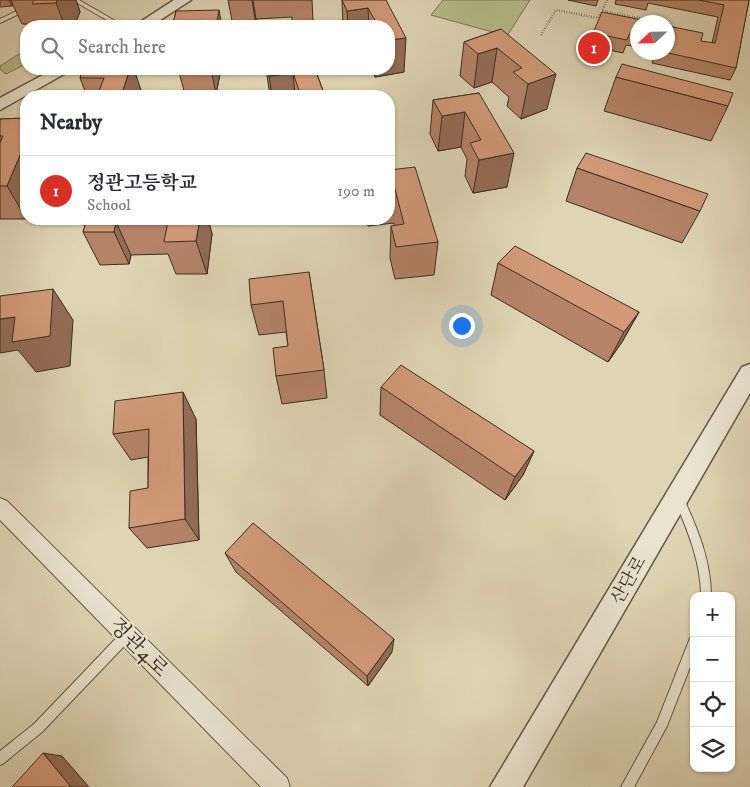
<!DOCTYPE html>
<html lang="en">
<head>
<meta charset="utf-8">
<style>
	body { margin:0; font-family:"IM FELL DW Pica","Noto Serif KR",serif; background:#f7f7f7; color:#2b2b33 }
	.controls { position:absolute; right:15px; bottom:15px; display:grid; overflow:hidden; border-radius:10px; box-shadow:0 1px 4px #0004 }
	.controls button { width:45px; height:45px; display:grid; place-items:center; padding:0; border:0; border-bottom:1px solid #e1e1e2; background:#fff; color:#2b2b33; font:25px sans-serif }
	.compass { position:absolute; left:630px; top:15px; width:45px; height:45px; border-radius:50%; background:#fff; box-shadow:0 1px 4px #0004; rotate:248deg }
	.you { position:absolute; left:461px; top:325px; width:18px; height:18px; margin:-12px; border:4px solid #fff; border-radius:50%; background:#1a73e8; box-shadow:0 0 0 8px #1a73e833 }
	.badge { display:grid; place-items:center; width:32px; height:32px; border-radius:50%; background:#d93025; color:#fff; font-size:16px; font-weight:700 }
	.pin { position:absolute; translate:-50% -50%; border:2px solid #fff; box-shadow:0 1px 5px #0006 }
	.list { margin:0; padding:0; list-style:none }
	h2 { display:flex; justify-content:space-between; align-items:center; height:65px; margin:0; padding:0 20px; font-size:21px }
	h2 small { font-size:16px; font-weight:400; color:#7c7c81 }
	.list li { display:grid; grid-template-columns:32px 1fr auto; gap:15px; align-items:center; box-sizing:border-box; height:70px; padding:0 20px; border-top:1px solid #e1e1e2 }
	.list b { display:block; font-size:19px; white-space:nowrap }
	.list p { margin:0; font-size:16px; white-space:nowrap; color:#7c7c81 }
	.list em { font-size:16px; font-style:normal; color:#7c7c81 }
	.icon { flex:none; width:28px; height:28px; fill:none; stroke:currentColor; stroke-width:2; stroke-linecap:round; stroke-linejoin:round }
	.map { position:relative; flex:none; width:750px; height:787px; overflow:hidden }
	.search { position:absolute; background:#fff; box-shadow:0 1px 4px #0004; left:20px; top:20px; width:375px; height:55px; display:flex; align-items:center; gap:12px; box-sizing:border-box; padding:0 18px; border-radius:20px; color:#7c7c81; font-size:19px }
	.panel { position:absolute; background:#fff; box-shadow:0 1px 4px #0004; left:20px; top:90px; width:375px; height:135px; border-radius:20px }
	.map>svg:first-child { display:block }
</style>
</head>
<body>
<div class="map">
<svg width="750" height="787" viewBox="0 0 750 787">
	<rect width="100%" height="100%" fill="#dfd5b5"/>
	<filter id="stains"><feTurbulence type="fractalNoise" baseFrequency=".004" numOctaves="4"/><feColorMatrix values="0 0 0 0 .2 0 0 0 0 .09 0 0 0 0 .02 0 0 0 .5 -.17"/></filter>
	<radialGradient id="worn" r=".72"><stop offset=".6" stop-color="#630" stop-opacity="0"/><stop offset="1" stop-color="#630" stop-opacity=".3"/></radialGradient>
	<path fill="#b6bc8b" stroke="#787656" d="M443 0H530L507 36 431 15Z
		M19 54 26 56V64L6 74 0 69V66Z"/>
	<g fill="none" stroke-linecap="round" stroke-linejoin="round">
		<defs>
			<path id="service" d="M72 0H79L124 26H117Z
				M27 6 30 8 29 9 0 23V19Z
				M679 494 682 495C697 527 711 560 711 596H701C701 561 687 530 674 498L676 495Z
				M127 630 131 631 132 635 131 639 42 732 4 763 0 765V751L34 724 123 631Z
				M694 637V657L667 726 634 787H621L657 722 690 638Z"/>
			<path id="minor" d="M0 498 7 501 287 778 290 787H261L0 520Z"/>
			<path id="tertiary" d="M174 0H191L151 26H134Z
				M54 69H73L0 110V98Z
				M750 364V393L523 787H490L742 367Z"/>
		</defs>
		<use href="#service" stroke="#625845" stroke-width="2"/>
		<use href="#minor" stroke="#625845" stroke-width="2"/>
		<use href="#tertiary" stroke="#625845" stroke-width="3"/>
		<path stroke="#392f20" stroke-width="2.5" stroke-dasharray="0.5 2" stroke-linecap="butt" d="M607 0 602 11 660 22
			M668 24 671 25
			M541 35 556 10 598 18 602 11"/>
		<use href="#service" fill="#eae4cf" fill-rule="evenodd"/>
		<use href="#minor" fill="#eae4cf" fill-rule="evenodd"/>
		<use href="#tertiary" fill="#eae4cf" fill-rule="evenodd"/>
	</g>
	<path fill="#b58468" stroke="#392f20" d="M0 0H76L80 12 74 26H42L41 24H22L13 5 12 6 0 7Z
		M228 0H312L313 21 292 22V17L256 19V26H233Z
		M342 0H386L404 72 375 77 371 69H389V26H343Z
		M568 0H598L596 6Z
		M616 0H749L736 68 730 80 652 63 656 52H668L712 43 718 17 648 3 646 10 615 4Z
		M176 11 222 26H173V24Z
		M638 22V47L626 45 623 53 590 46 593 33Z
		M501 29 547 109 521 119 507 106 509 97 492 82 474 88 460 76 464 42Z
		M83 69 143 96H87L80 78Z
		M178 69H221L216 94H185Z
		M266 69H315L325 96H270Z
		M616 77 728 106 711 141 604 111Z
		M479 93 507 187 473 193 465 176 467 159 461 147 438 151 430 134 433 100Z
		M26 118V219H27H0V119Z
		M577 168 700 211 682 243 566 201Z
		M389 170 438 242 434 275 395 279 390 258 391 226H394V223L368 226 366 219H389Z
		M87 219H208L212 234 207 274H176L168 254 131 255 129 264 100 265 83 232Z
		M498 263 639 312 622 342 608 362 491 295Z
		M309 272 324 370 327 398 282 404 276 376 288 346 286 332 259 335 251 305Z
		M381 387 534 451 523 475 505 500 380 415Z
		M196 419 199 540 147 548 129 528 148 488V457L131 460 113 434Z
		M225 553 392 652 368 686 236 572Z"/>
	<path fill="#936c55" stroke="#392f20" d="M9 0H11L13 5 12 6Z
		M57 0H76L80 12 74 26H65L56 3Z
		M252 0H253L256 19V26Z
		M368 8 369 26H348L347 11Z
		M219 10 222 26H216Z
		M406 38 404 72 375 77V69H389V40Z
		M497 48 492 82 474 88 478 54Z
		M130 69H134L143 96H121Z
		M211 69H221L216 94Z
		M293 73 295 96H272L269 76Z
		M556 74 547 109 521 119 528 84Z
		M465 112 461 147 438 151 442 116Z
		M26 141V218L7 186Z
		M514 153 507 187 473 193 479 160Z
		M200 219H208L212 234 207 274 196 241Z
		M116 222 131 255 129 264 114 232Z
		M53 289 73 320 70 366 36 372 18 350 0 353V319L15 317Z
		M639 312 622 342 608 362 624 332Z
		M183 392 196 419 199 540 185 519Z
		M534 451 523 475 505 500 515 477Z
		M394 639 392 652 368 686 367 676Z
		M43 753 62 756 89 787H71Z"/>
	<path fill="#d29a79" stroke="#392f20" d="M34 0H57L56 3 32 4Z
		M342 0H386L406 38 389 40V26H378L368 8 347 11Z
		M699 0H749L736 68 664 52H668V26L703 33 701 41 715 43 724 5Z
		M219 10 216 26H194L195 24H173L176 11Z
		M602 12 652 22H638V34L630 33 627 40 593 33Z
		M501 29 556 74 528 84 513 72 522 68 497 48 478 54 464 42Z
		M622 64 733 93 728 106 616 77Z
		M83 69H130L121 96H97L104 78H80Z
		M267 69H315L325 96H301L293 73 269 76Z
		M479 93 514 153 479 160 470 143 481 140 465 112 442 116 433 100Z
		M26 118V141L7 186H0V143L3 136H0V119Z
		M586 153 708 194 700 211 577 168Z
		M415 167 438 242 396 247 391 226 404 224 395 189 389 190V170Z
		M87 219H200L196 241 164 242 168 221 116 222 114 232H83Z
		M515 246 639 312 624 332 498 263Z
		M309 272 324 370 276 376 273 348 288 346 283 301 251 305 249 279Z
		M53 289 50 336 12 342 15 317 0 319V296Z
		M401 365 534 451 515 477 381 387Z
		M183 392 185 519 129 528 130 491 148 488 149 429 113 434 115 401Z
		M253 523 394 639 367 676 225 553Z
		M43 753 71 787H12Z"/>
	<g text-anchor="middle" stroke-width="4.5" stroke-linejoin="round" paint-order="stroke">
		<g font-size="18" fill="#392f20" stroke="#eae4cf">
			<text transform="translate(628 580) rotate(-60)" y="6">산단로</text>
		</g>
		<g font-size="21" fill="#392f20" stroke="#eae4cf">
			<text transform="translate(139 647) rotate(45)" y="7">정관4로</text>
		</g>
	</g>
	<rect width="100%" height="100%" filter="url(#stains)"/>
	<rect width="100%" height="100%" fill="url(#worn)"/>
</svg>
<div class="controls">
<button>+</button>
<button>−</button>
<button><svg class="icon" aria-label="locate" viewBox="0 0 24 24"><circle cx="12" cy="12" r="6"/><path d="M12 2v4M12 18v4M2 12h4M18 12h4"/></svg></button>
<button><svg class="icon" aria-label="layers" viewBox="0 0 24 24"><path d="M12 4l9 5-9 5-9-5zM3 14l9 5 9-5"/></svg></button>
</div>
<svg class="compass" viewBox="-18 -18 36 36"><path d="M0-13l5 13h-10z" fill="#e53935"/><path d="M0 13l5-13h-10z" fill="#7c7c81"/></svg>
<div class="you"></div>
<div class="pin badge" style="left:594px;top:48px">1</div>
<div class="search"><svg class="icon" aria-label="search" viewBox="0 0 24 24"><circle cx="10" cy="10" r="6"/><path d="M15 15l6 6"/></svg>Search here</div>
<section class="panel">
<h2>Nearby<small></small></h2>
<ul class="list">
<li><span class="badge">1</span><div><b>정관고등학교</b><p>School</p></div><em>190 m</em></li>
</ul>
</section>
</div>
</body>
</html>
